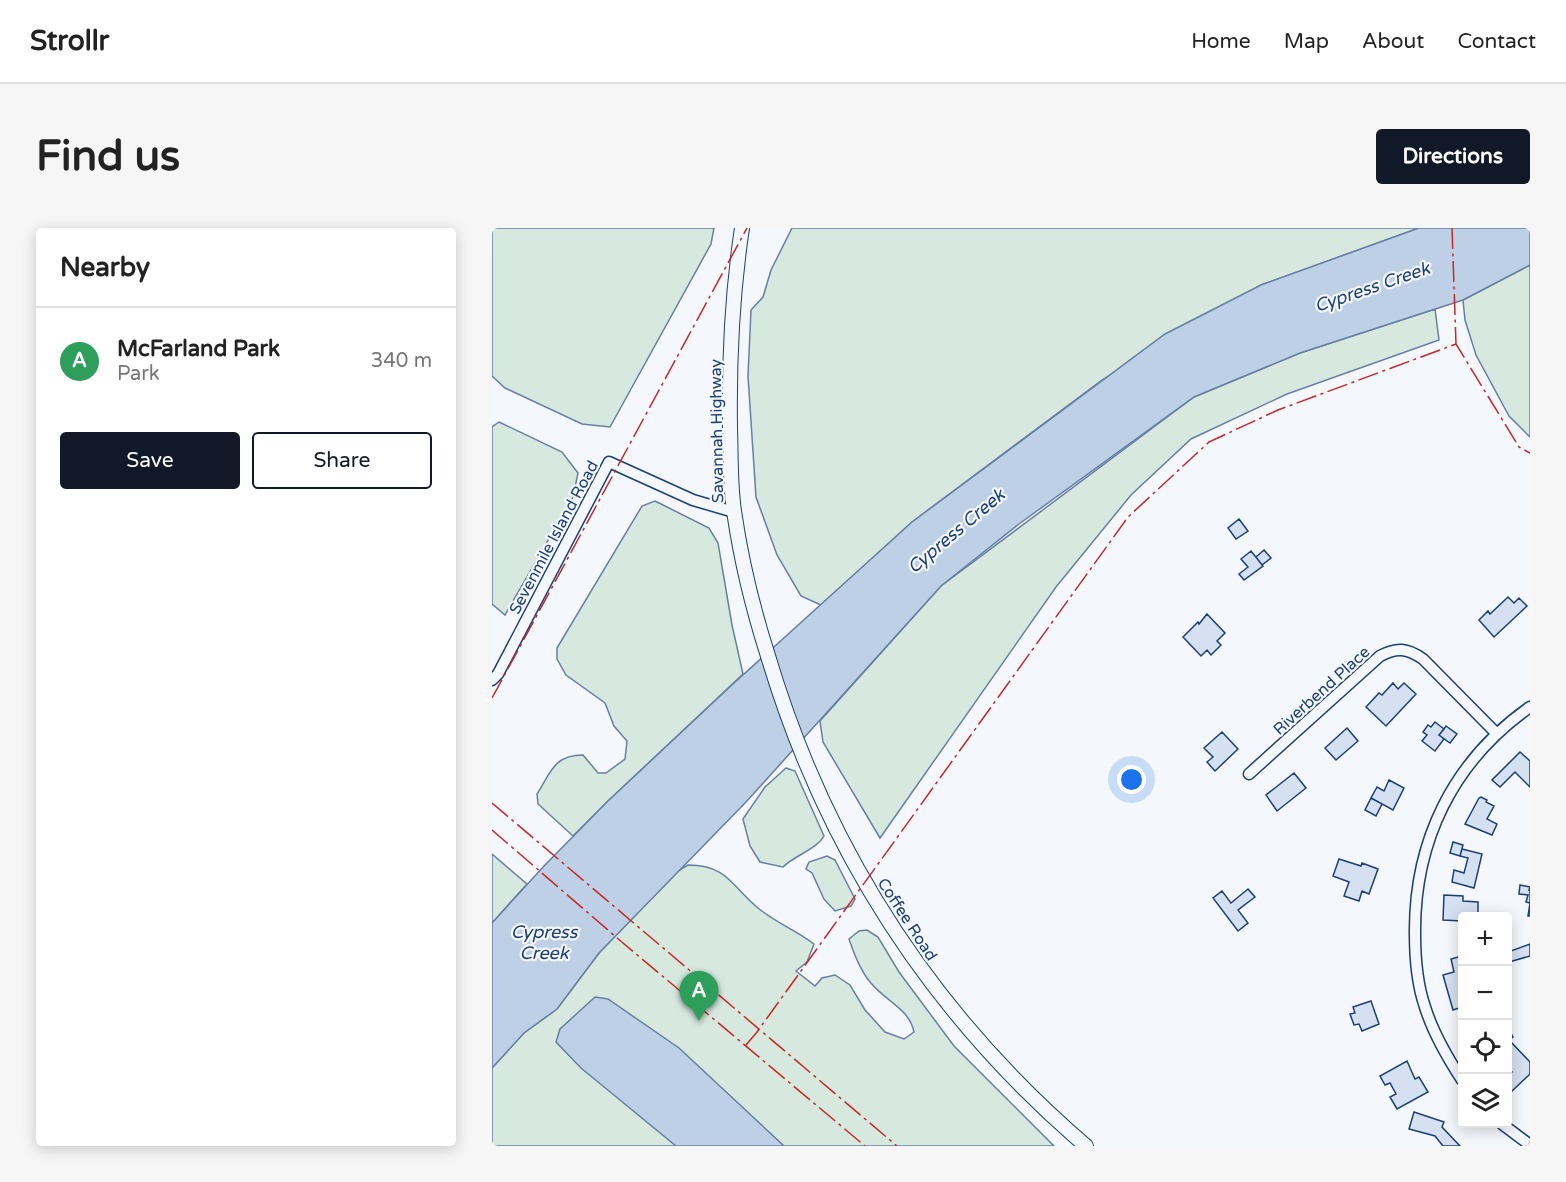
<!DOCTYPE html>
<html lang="en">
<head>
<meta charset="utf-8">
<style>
	body { margin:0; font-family:"Varela Round",sans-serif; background:#f6f6f6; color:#222 }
	.controls { position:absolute; right:18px; bottom:18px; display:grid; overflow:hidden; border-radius:6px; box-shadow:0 3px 15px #0003 }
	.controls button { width:54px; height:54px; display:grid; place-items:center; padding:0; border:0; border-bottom:2px solid #e0e0e0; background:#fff; color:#222; font:30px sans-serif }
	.you { position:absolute; left:640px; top:552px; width:21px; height:21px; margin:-15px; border:4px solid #fff; border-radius:50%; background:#1a73e8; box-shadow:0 0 0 9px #1a73e833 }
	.badge { display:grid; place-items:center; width:39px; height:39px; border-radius:50%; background:#111827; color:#fff; font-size:20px; font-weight:700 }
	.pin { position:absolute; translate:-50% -50px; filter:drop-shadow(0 2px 3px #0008) }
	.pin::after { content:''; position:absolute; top:32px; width:21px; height:18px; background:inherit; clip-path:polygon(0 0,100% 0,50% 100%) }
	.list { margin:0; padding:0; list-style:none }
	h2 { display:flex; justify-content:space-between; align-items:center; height:78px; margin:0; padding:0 24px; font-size:26px }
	h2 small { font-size:20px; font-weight:400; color:#767676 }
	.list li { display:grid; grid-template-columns:39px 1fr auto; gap:18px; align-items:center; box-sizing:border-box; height:108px; padding:0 24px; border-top:2px solid #e0e0e0 }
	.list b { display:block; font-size:22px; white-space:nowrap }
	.list p { margin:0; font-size:20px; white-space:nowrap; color:#767676 }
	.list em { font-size:20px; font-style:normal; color:#767676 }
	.actions { display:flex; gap:12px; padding:18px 24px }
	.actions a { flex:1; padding:14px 0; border:2px solid #111827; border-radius:6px; text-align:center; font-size:21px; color:#111827 }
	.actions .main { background:#111827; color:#fff }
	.icon { flex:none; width:33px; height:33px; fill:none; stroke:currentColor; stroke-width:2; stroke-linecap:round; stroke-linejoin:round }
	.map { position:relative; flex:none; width:1038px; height:918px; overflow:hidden; border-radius:6px }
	header { display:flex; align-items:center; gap:36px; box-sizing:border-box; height:84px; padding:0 30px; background:#fff; border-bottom:2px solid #e0e0e0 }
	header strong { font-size:28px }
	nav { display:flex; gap:33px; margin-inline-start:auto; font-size:21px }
	.intro { display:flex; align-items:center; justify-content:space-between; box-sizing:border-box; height:144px; padding:0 36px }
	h1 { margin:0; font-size:42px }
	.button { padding:15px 27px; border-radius:6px; background:#111827; color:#fff; font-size:21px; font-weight:700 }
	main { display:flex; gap:36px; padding:0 36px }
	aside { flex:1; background:#fff; border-radius:6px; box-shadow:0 3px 15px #0003 }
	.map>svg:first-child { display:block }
</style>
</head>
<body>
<header>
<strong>Strollr</strong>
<nav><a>Home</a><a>Map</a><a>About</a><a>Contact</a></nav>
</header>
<div class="intro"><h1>Find us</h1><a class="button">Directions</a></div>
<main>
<aside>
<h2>Nearby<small></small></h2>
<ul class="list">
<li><span class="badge" style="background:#2e9e5b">A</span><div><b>McFarland Park</b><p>Park</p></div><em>340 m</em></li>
</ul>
<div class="actions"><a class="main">Save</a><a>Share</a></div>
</aside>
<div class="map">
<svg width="1038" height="918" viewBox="0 0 1038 918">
	<rect width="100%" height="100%" fill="#f4f7fb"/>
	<path fill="#d7e8df" stroke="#687fa3" stroke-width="1.5" d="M0 0H222L219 16 118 199 90 196 13 160 0 148Z
		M300 0H927L769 57 610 152 420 294 329 377 309 368 285 327 264 269 256 148 259 82 271 69 279 42Z
		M1038 37V209L1017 188 984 127 973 92 971 72Z
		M943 81 947 112 795 166 699 211 639 267 564 359 388 610 331 514 328 493 449 358 702 169 808 125Z
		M7 194 70 224 86 245 81 269 13 387 0 376V199Z
		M163 273 217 300 226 315 240 397 251 446 116 573 81 608 46 576 45 566C59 544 62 527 91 527L106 545H114L133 531 135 513 122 498 113 475 74 447 65 431V420L150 278Z
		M294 540 303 543 332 608C324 622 303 627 291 639L268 634 258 618 251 591 273 559Z
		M0 626 35 656 0 695Z
		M335 628 343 632 363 671 359 678 343 683 332 671 320 645 314 641 317 634Z
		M196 637C236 637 240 659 266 680 284 695 304 702 322 716L315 734 304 743 323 758 330 750 343 747 358 757 373 782 393 804 412 811 422 804C417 780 393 773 378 754 368 742 362 726 357 711L367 703 375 702 386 709 407 744 462 818 562 918H0V840L32 805 65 781 107 725 184 644Z"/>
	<path fill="#bed0e5" stroke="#687fa3" stroke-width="1.5" d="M927 0H1038V37L971 72 808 125 702 169 527 296 449 358 254 574 107 725 65 781 32 805 0 840V695L52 638 116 573 242 455 420 294 673 106 769 57Z
		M103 769 116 771 187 820 292 918H184L89 840 64 814 68 801Z"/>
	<path fill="#d5e0f0" stroke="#1d3f73" stroke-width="1.5" d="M747 291 756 303 744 311 736 300Z
		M772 322 779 330 770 337 764 329Z
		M759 323 771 338 752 352 747 346 756 339 749 331Z
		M1016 369 1022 375 1027 370 1035 378 1002 409 987 392 996 383 998 386Z
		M715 386 733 405 725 413 729 417 719 427 715 422 709 428 691 409 706 394 707 396Z
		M901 455 906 461 912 455 924 466 894 498 874 479 887 465 890 467Z
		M943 494 952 501 947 507 952 511 943 523 930 513 935 507 931 504 936 497 939 499Z
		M954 498 965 506 958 515 947 507Z
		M855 500 866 513 844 532 833 520Z
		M730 504 746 521 723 543 715 534 721 529 712 520Z
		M1028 524 1038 533V559L1023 544 1008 559 1000 552Z
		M802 545 814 560 785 583 774 567Z
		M897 552 912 560 901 582 879 570 885 559 892 563Z
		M989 569 995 572 994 574 1002 578 995 591 1005 596 1000 607 973 596 987 570Z
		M879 570 890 576 884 588 873 582Z
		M961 614 971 617 968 628 958 625Z
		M970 621 990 626 982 660 960 654 962 642 972 645 976 630 968 628Z
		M847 631 869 638 870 635 886 641 877 666 870 663 867 673 852 668 857 654 841 648Z
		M1028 657 1038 659 1037 662H1038V688H1036L1038 675 1034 674 1036 667 1027 666Z
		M756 661 763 669 746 682 756 695 746 703 721 670 730 663 739 675Z
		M952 667 971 668V673L986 674V688H970V693L951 692Z
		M1038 716V728L1017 734 1016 724Z
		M970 728V779L961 782 951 747 962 744 959 731Z
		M879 773 887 796 870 803 867 796 862 797 858 786 863 785 861 779Z
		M1016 800 1021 809 1016 813Z
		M1018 813 1038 834V846L1019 864 1016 861V848L1020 844 1016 839V816Z
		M915 833 923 851 927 849 936 864 905 881 898 869 904 866 898 855 893 857 888 848Z
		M922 884 952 894 950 899 968 918H951L943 908 917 901Z"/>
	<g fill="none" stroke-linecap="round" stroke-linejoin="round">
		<defs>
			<path id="minor" d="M0 452 6 446 117 234 201 272 242 284
				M757 546 888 428C905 419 915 420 931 431L1004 505
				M970 852C955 829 941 805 933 779 925 756 923 730 923 706 922 613 961 533 1038 479
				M1010 896 1038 917"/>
			<path id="major" d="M250 0C240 66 237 133 238 200 239 228 238 256 242 283 249 332 261 381 276 428 334 623 440 786 594 918"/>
		</defs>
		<use href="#minor" stroke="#1d3f73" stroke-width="13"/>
		<use href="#major" stroke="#1d3f73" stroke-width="16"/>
		<use href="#minor" stroke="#f4f7fb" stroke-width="10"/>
		<use href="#major" stroke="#f4f7fb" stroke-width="14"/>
		<path stroke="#c62828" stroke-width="1.5" stroke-dasharray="21 4.5 3 4.5" stroke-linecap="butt" d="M960 0 964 116
			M0 470 255 0
			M0 575 405 918
			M0 602 131 715 373 918
			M254 817 265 804 636 289 717 214 786 182 964 116 1027 219 1038 225"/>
	</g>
	<g text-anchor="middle" stroke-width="4.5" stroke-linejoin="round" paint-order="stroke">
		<g font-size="16" fill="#1d3f73" stroke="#f4f7fb">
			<text transform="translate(224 203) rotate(-91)" y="6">Savannah Highway</text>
			<text transform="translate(61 309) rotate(-62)" y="6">Sevenmile Island Road</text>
			<text transform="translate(829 462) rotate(-42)" y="6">Riverbend Place</text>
			<text transform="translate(416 691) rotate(57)" y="6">Coffee Road</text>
		</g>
		<g font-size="18" font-style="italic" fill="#1d3f73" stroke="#f4f7fb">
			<text transform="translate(880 59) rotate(-19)" y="6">Cypress Creek</text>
			<text transform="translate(464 303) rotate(-40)" y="6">Cypress Creek</text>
			<text x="52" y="710">Cypress<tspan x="52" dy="21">Creek</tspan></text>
		</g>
	</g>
</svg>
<div class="controls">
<button>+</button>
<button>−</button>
<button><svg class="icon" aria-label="locate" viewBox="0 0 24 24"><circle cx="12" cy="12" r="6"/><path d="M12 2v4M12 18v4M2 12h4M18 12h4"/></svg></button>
<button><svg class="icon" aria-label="layers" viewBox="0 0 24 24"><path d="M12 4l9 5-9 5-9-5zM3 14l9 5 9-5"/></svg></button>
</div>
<div class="you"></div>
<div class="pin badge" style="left:207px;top:793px;background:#2e9e5b">A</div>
</div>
</main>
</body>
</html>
